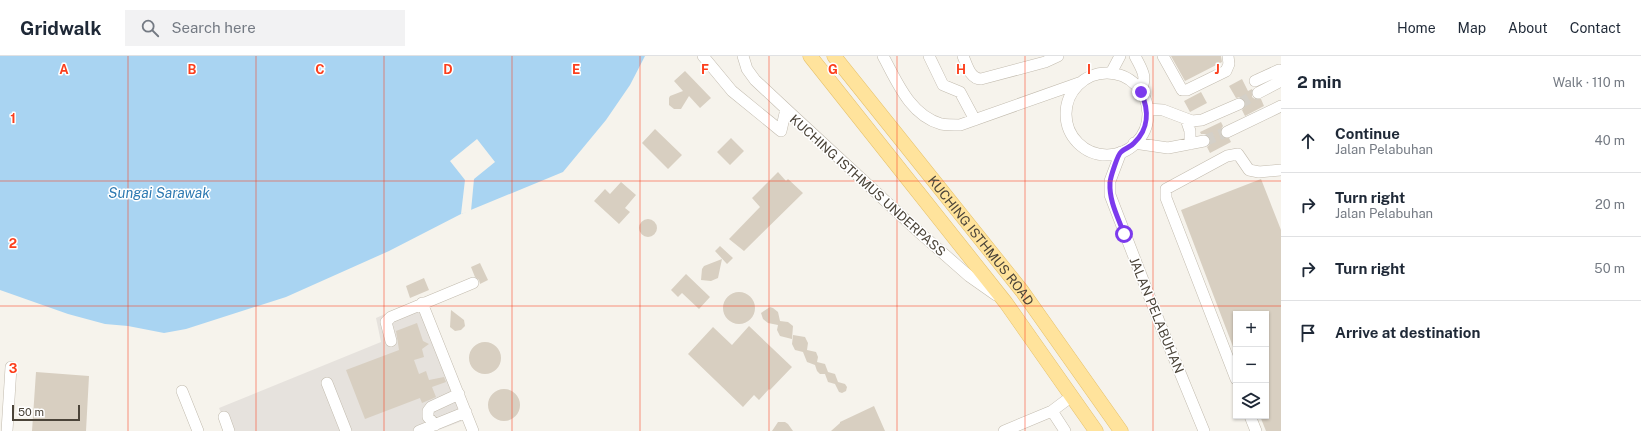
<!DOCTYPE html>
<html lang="en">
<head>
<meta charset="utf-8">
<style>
	body { margin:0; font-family:"Public Sans",sans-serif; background:#f2f2f3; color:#1f2937 }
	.controls { position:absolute; right:12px; bottom:12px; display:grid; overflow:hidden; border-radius:0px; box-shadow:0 1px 3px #0004 }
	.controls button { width:36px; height:36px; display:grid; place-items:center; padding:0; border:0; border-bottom:1px solid #e0e1e3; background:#fff; color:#1f2937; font:20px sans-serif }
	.scale { position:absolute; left:12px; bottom:10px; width:68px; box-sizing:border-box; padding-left:4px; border:2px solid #4b4439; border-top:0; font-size:11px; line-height:14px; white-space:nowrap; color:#4b4439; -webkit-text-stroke:3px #fff; paint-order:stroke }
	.stop { position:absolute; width:12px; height:12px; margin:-9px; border:3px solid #7c3aed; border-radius:50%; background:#fff }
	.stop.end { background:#7c3aed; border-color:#fff; box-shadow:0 1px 4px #0008 }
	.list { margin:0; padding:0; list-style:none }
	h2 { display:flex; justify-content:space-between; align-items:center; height:52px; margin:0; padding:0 16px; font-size:17px }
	h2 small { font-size:13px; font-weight:400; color:#747a83 }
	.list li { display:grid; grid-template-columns:26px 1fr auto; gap:12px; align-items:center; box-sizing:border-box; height:64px; padding:0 16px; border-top:1px solid #e0e1e3 }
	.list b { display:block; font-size:15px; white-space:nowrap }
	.list p { margin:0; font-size:13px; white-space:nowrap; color:#747a83 }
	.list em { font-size:13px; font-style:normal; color:#747a83 }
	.icon { flex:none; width:22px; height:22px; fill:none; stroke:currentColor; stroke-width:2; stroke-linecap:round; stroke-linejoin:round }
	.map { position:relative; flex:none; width:1281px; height:375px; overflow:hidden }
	header { display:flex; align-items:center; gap:24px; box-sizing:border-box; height:56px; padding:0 20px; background:#fff; border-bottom:1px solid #e0e1e3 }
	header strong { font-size:19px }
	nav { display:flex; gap:22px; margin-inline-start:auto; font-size:14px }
	.search { width:280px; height:36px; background:#f2f2f3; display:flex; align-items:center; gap:10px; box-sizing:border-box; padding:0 14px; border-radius:0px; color:#747a83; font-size:15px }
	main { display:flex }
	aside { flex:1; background:#fff }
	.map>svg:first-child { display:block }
</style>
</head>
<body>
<header>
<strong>Gridwalk</strong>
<div class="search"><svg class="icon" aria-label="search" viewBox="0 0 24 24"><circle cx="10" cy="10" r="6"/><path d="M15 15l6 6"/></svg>Search here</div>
<nav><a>Home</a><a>Map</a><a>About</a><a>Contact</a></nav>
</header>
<main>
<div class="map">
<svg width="1281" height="375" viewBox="0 0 1281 375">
	<rect width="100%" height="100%" fill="#f6f3ec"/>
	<path fill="#e6e2dd" d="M417 244 465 364 436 375H228L219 352 381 286 376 262Z"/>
	<path fill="#a9d4f2" d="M0 0H645L630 29 606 64 563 116 461 158 389 195 286 241 186 273 164 277 128 270 105 268 68 258 0 234Z"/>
	<path fill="#f6f3ec" d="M477 83 495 106 474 123 471 155 461 158 465 124 450 105Z"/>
	<path fill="#d8cfc1" d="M1171 0H1221L1222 6 1185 25Z
		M685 15 711 42 700 52 689 40 681 53H674L669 49V42L670 40 683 35 674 25Z
		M1242 23 1248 35 1252 33V41L1255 43H1261L1264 50 1245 60 1242 54 1246 49 1245 45 1240 41 1236 42 1229 30Z
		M1201 36 1207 47 1190 56 1184 45Z
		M1221 66 1223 70 1220 75 1221 79 1223 82H1229L1231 86 1210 97 1207 91 1211 87 1210 81 1206 78H1201L1200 76Z
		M655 73 682 99 668 113 642 87Z
		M731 82 744 95 730 109 717 96Z
		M778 116 786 125 788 123 803 137 744 195 729 183 760 151 752 142Z
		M1261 123 1281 174V375H1266L1260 360H1266V258H1236L1235 296 1181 154Z
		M621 126 636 139 625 152 630 156 619 168 594 145 605 133 610 138Z
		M639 172a9 9 0 1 1 18 0a9 9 0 1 1-18 0Z
		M720 190 733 202 727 208 715 195Z
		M722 203 718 222 711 225 701 224 702 213 704 210Z
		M480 207 488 224 480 228 479 224 475 221 471 211Z
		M686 218 710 241 699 253 682 237 678 241 671 234Z
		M424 222 429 234 410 242 406 230Z
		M723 252a16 16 0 1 1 32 0a16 16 0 1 1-32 0Z
		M770 251 773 252 778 256 780 265 788 266 793 270 792 283 780 280 777 274 778 269 768 267 763 263 761 257Z
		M451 254 464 264 465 270 461 274 455 275 450 271Z
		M417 267 423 285 429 288 422 293 424 301 414 304 419 318 426 315 429 324 444 321 446 326 432 331 436 341 434 342 422 347 420 342 365 363 346 314 399 294 396 275Z
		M749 270 792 311 770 334 769 333 759 344 754 339 743 351 688 298 713 271 732 289Z
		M793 279 805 281 808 287 807 294 816 296 818 301 817 306 825 308 828 316 835 318 838 326 845 328 847 331 846 335 842 337 839 336 835 328 828 326 825 318H820L817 315 815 309 807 306 803 296 795 294 792 288Z
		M469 302a16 16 0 1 1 32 0a16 16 0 1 1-32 0Z
		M36 316 89 320 86 375H32Z
		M488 349a16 16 0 1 1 32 0a16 16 0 1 1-32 0Z
		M874 350 885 375H831L840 367V366Z
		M778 366H785L788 368 793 375H772Z"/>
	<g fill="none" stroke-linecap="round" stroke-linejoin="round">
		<path stroke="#d4d0c8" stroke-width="11" stroke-dasharray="11 5.5" stroke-linecap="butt" d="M1239 48 1258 37
			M1204 85 1227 76"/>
		<defs>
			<path id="minor" d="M703 0 732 35 781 75 786 53
				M743 0 747 13 755 24 786 53 920 177 969 220 996 239
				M883 0C897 26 910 59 941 68 947 69 954 69 960 69L1079 27
				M929 0 943 29 960 36 975 64
				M963 0C967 9 970 23 981 23L1045 6 1058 0
				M1135 0C1143 16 1147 19 1141 36
				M1163 0 1182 34H1187L1226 15 1229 8 1228 0
				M1111 17 1120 0
				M1066 58a41 41 0 1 1 82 0a41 41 0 1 1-82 0Z
				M1255 25 1279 14 1281 15
				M1258 37 1281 25
				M1147 53 1163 54 1192 65 1202 64 1239 48
				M1186 63 1190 75V88
				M1227 76 1281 50
				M1134 87 1168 92 1204 85
				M1121 96 1110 125V139L1160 268 1204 375
				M422 247 473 375
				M391 285 386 266 391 261 473 227
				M1236 323 1166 142V133L1227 100 1238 98 1249 114 1259 116 1281 114
				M327 327 346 375
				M182 335 198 375
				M1052 355 1065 375
				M1250 360 1256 375
				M224 361 229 375
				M435 369 428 361V355L431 351 459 338
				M7 375 11 311
				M419 375 466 356
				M1004 375 1052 355 1072 340"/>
			<g id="major">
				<path d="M810 0 1006 247 1096 375"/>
				<path id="s1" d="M834 0 1022 235 1121 375"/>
			</g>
		</defs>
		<use href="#minor" stroke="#c2bbae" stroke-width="12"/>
		<use href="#major" stroke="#e6c16a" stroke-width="15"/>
		<use href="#minor" stroke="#fff" stroke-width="11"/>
		<use href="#major" stroke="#ffe39c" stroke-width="14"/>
	</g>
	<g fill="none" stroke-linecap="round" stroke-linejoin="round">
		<path stroke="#7c3aed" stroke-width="5" d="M1124 178C1118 161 1109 145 1110 127 1110 122 1118 98 1121 96 1125 92 1131 91 1134 87 1149 73 1149 54 1141 36"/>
	</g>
	<path fill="none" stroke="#fc3f1d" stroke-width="1" stroke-opacity="0.55" d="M128 0V375M256 0V375M384 0V375M512 0V375M640 0V375M769 0V375M897 0V375M1025 0V375M1153 0V375M0 125H1281M0 250H1281"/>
	<g text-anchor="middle" stroke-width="3" stroke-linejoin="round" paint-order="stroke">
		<g font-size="13" fill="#4b4439" stroke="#fff">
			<text transform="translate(868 129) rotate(42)" y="5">KUCHING ISTHMUS UNDERPASS</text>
			<text dy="5" stroke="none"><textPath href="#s1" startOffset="236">KUCHING ISTHMUS ROAD</textPath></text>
			<text transform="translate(1157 259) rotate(68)" y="5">JALAN PELABUHAN</text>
		</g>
		<g font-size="14" font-style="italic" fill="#2e7ab2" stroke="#fff">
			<text x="159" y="142">Sungai Sarawak</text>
		</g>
	</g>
	<g font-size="13" text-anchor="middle" font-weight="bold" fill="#fc3f1d" stroke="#fff" stroke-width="3" stroke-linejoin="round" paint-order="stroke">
		<text x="64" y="18">A</text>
		<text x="192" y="18">B</text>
		<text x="320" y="18">C</text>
		<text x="448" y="18">D</text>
		<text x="576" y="18">E</text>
		<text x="705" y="18">F</text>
		<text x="833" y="18">G</text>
		<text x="961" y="18">H</text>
		<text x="1089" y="18">I</text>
		<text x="1217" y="18">J</text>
		<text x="13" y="67">1</text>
		<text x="13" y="192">2</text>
		<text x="13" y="317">3</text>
	</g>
</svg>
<div class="controls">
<button>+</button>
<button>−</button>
<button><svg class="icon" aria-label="layers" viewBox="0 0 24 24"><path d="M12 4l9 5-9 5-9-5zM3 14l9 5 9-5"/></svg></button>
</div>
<div class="scale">50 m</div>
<div class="stop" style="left:1124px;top:178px"></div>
<div class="stop end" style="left:1141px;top:36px"></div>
</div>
<aside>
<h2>2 min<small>Walk · 110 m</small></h2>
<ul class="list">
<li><svg class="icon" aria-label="ahead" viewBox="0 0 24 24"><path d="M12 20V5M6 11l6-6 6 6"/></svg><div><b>Continue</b><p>Jalan Pelabuhan</p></div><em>40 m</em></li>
<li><svg class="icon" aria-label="right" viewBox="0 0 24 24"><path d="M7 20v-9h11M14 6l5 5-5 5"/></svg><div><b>Turn right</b><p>Jalan Pelabuhan</p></div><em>20 m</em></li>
<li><svg class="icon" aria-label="right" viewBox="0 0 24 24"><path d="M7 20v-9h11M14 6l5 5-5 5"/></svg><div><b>Turn right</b></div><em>50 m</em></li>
<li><svg class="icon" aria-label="arrive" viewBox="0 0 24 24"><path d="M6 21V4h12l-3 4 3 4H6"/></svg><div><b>Arrive at destination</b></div></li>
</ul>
</aside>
</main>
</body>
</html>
